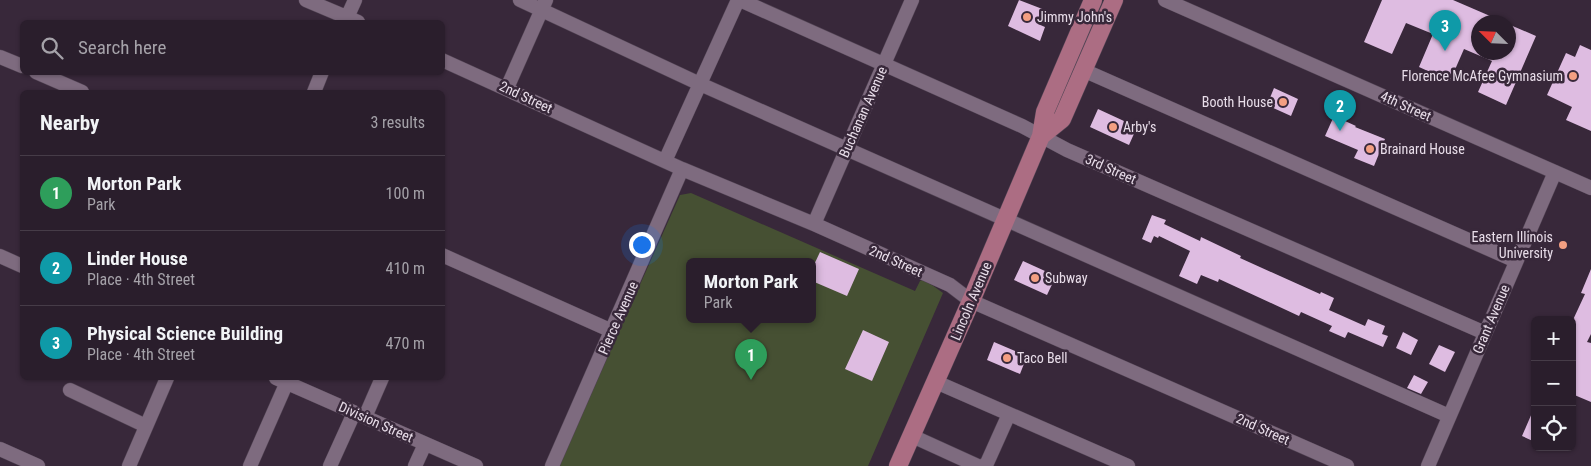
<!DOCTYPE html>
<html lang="en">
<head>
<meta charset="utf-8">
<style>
	body { margin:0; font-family:"Roboto Condensed",sans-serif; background:#362b38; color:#f1f3f6 }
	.controls { position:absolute; right:15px; bottom:15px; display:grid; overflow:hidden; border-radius:8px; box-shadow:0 1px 4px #0004 }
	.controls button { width:45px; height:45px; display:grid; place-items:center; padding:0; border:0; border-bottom:1px solid #463c48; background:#2a1e2c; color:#f1f3f6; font:25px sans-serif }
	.compass { position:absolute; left:1471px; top:15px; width:45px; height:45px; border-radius:50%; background:#2a1e2c; box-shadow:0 1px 4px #0004; rotate:294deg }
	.you { position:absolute; left:641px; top:244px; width:18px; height:18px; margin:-12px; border:4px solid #fff; border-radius:50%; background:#1a73e8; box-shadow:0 0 0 8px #1a73e833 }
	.badge { display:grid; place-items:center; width:32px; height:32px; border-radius:50%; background:#f39f82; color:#fff; font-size:16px; font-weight:700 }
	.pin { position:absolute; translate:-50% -41px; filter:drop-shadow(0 1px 2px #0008) }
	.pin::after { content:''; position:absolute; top:26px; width:18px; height:15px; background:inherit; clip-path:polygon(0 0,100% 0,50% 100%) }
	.popup { position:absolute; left:686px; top:258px; width:130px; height:65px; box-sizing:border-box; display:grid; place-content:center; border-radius:8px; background:#2a1e2c; filter:drop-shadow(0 1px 4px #0005); font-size:16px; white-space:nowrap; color:#a5a2a9 }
	.popup b { font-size:19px; color:#f1f3f6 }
	.popup::after { content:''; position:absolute; left:50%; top:100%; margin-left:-10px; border:10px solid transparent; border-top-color:#2a1e2c }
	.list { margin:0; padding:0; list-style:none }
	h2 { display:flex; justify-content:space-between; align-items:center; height:65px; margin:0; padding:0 20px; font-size:21px }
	h2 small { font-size:16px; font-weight:400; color:#a5a2a9 }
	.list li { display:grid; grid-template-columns:32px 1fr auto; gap:15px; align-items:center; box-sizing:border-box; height:75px; padding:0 20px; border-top:1px solid #463c48 }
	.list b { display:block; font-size:19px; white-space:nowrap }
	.list p { margin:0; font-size:16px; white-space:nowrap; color:#a5a2a9 }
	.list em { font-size:16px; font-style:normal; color:#a5a2a9 }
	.icon { flex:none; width:28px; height:28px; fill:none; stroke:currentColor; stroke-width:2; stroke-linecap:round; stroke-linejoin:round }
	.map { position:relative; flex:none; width:1591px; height:466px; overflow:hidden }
	.search { position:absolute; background:#2a1e2c; box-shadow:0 1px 4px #0004; left:20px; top:20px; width:425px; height:55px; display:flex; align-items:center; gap:12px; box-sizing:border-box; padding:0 18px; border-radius:8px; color:#a5a2a9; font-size:19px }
	.panel { position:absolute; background:#2a1e2c; box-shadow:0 1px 4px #0004; left:20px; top:90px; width:425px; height:290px; border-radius:8px }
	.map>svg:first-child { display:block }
</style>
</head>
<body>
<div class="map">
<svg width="1591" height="466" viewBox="0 0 1591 466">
	<rect width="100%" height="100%" fill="#38283a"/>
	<path fill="#465033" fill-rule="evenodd" d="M691 193 915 291 920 281 922 280 932 285 943 293 868 466H559L680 195ZM690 261H812V319H690Z"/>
	<path fill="#debce1" d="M1019 0 1045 10 1038 24 1045 27 1040 41 1008 26Z
		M1382 0H1453L1504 22H1478V52H1508V24L1536 36 1506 105 1478 92 1492 61 1464 49 1450 81 1419 67 1433 34 1406 23 1392 54 1364 42Z
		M1580 45 1591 50V131L1566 120 1572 107 1547 95 1566 53 1575 57Z
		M1274 88 1298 99 1291 116 1267 105Z
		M1098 109 1137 127 1129 145 1090 127Z
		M1334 116 1356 126 1355 127 1385 139 1374 166 1354 158 1358 150 1325 136Z
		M1152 215 1166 220 1164 224 1200 241 1201 237 1241 256 1240 258 1320 294 1321 292 1334 298 1329 310 1365 326 1368 319 1385 326 1382 334 1388 336 1383 347 1348 332 1345 338 1329 331 1332 326 1301 312 1299 316 1219 279 1218 282 1201 275 1197 284 1179 276 1190 251 1159 236 1158 238 1154 236 1151 243 1142 239Z
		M820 252 859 269 847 296 812 281V269Z
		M1023 261 1056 276 1047 295 1014 280Z
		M1591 269V334L1587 342 1591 343V402L1572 394V322L1585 294 1581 293Z
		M863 330 889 342 872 381 845 369Z
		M1403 332 1418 340 1411 355 1396 348Z
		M994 342 1027 356 1020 374 987 360Z
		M1439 345 1455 352 1445 372 1429 364Z
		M1414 375 1428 382 1421 394 1407 388Z
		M1535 406V442L1522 436Z"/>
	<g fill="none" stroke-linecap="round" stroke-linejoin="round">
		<defs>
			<path id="minor" d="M306 0 358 22
				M520 0 700 84 1449 416
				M740 0 1022 126 1067 150 1485 333
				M1165 0 1591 188
				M345 22 355 0
				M0 57 22 66
				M442 60 682 169 814 224 950 285 971 301 1347 466
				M1083 70 1516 261
				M36 72 82 92
				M507 88 546 0
				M314 92 322 72
				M665 161 738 0
				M814 224 912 0
				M442 255 612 331
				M0 256 22 266
				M276 378 476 466
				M936 382 1128 466
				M70 390 146 426
				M365 417 382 378
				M912 436 978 466
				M0 449 38 466
				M129 466 167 378
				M250 466 287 382
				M330 466 354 413
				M415 466 425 444
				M552 466 682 169
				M983 466 987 463 1009 414
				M1428 466 1555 172"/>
			<path id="major" d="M1041 136 1062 119 1114 0
				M898 466 971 301 1041 136 1045 112 1093 0"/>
		</defs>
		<use href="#minor" stroke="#534555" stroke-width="15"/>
		<use href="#major" stroke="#534555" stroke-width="19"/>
		<use href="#minor" stroke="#7e6b7f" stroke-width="14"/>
		<use href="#major" stroke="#ac6d83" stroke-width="18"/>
	</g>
	<g fill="#f39f82" stroke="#38283a" stroke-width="2">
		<circle cx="1027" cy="17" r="5"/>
		<circle cx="1573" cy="76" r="5"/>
		<circle cx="1283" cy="102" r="5"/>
		<circle cx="1113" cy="127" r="5"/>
		<circle cx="1370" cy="149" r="5"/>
		<circle cx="1563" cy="245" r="5"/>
		<circle cx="1035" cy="278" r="5"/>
		<circle cx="1007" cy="358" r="5"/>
	</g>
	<g text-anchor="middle" stroke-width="5" stroke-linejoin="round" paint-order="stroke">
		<g font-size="14" fill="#e8dde9" stroke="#38283a" text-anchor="start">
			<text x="1037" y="22">Jimmy John's</text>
			<text x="1563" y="81" text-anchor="end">Florence McAfee Gymnasium</text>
			<text x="1273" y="107" text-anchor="end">Booth House</text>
			<text x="1123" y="132">Arby's</text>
			<text x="1380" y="154">Brainard House</text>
			<text x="1553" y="242" text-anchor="end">Eastern Illinois<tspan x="1553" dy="16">University</tspan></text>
			<text x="1045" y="283">Subway</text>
			<text x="1017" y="363">Taco Bell</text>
		</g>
		<g font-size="14" fill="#e8dde9" stroke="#38283a">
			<text transform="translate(526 97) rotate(25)" y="5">2nd Street</text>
			<text transform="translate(1406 106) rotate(24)" y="5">4th Street</text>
			<text transform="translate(863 112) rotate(-66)" y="5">Buchanan Avenue</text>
			<text transform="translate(1111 169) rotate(24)" y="5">3rd Street</text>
			<text transform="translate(896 261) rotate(24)" y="5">2nd Street</text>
			<text transform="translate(971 301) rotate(-67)" y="5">Lincoln Avenue</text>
			<text transform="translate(618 318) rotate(-66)" y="5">Pierce Avenue</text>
			<text transform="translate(1491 319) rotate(-67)" y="5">Grant Avenue</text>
			<text transform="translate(376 422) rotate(24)" y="5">Division Street</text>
			<text transform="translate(1263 429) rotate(24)" y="5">2nd Street</text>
		</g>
	</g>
</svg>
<div class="controls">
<button>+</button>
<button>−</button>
<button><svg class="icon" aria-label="locate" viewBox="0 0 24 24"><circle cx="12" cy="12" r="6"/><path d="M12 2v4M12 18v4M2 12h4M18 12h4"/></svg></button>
</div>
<svg class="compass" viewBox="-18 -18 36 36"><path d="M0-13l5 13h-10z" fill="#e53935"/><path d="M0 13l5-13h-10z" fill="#a5a2a9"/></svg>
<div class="you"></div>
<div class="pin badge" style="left:751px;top:380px;background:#2e9e5b">1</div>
<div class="popup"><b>Morton Park</b>Park</div>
<div class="pin badge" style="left:1340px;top:131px;background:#0f9aa8">2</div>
<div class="pin badge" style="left:1445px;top:51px;background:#0f9aa8">3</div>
<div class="search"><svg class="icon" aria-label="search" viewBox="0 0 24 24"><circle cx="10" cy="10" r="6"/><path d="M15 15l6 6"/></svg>Search here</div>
<section class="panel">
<h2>Nearby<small>3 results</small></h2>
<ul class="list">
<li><span class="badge" style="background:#2e9e5b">1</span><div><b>Morton Park</b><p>Park</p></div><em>100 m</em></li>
<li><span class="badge" style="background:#0f9aa8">2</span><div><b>Linder House</b><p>Place · 4th Street</p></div><em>410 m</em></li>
<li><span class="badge" style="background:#0f9aa8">3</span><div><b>Physical Science Building</b><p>Place · 4th Street</p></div><em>470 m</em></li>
</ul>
</section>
</div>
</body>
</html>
